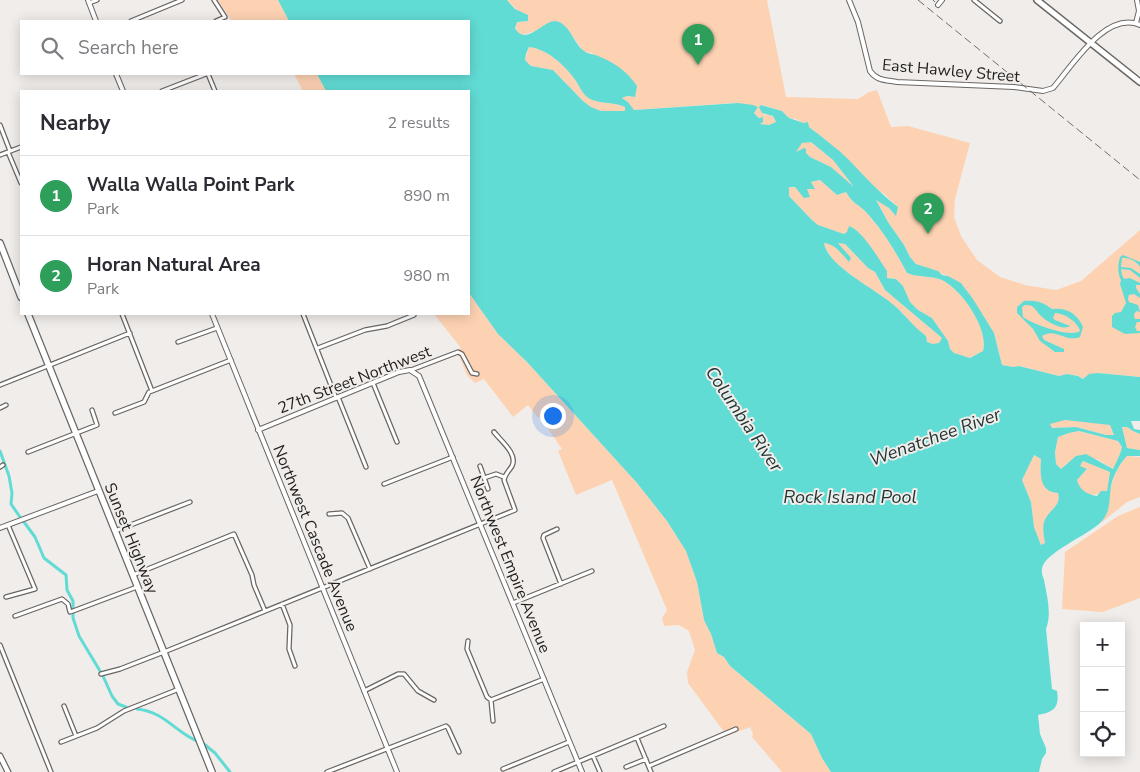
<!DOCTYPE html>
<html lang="en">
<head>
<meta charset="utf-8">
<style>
	body { margin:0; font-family:"Nunito Sans",sans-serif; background:#f7f7f7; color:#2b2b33 }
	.controls { position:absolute; right:15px; bottom:15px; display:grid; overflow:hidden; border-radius:0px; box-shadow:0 2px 12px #0003 }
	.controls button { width:45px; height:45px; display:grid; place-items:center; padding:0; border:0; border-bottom:1px solid #e1e1e2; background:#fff; color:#2b2b33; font:25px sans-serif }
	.you { position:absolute; left:552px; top:415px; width:18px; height:18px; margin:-12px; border:4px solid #fff; border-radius:50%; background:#1a73e8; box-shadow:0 0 0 8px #1a73e833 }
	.badge { display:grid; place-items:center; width:32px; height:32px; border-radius:50%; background:#ea580c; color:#fff; font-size:16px; font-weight:700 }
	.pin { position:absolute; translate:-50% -41px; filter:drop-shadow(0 1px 2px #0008) }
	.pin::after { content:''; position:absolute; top:26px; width:18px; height:15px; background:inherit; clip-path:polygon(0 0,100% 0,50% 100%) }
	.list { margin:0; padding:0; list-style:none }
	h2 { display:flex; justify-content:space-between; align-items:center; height:65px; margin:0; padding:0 20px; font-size:21px }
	h2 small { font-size:16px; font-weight:400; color:#7c7c81 }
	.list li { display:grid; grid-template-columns:32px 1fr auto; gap:15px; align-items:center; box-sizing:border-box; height:80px; padding:0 20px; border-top:1px solid #e1e1e2 }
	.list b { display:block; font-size:19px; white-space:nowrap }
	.list p { margin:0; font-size:16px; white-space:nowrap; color:#7c7c81 }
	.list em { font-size:16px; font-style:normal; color:#7c7c81 }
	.icon { flex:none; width:28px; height:28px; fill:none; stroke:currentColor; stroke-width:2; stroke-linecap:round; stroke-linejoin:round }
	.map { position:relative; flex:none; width:1140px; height:772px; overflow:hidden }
	.search { position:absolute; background:#fff; box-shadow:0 2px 12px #0003; left:20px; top:20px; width:450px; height:55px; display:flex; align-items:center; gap:12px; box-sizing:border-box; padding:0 18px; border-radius:0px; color:#7c7c81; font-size:19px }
	.panel { position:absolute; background:#fff; box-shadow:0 2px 12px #0003; left:20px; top:90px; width:450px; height:225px; border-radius:0px }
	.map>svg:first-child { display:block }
</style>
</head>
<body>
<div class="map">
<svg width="1140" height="772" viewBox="0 0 1140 772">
	<rect width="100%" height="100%" fill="#f1edea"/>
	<path fill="#fdd2b3" d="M217 0H278L289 21H232Z
		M507 0H767L786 97 858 99 869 92 877 90 891 127 908 126 970 143 955 199 954 217 961 236 977 260 1000 277 1025 285 1056 290 1081 281 1140 230V377L1098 373 1083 379 1078 376 1067 374 1059 376 1020 366 1013 367 1002 365 994 333 948 276 916 264 910 257 904 245 888 222 876 200 887 206 894 214 898 207 883 193 872 186 840 152 808 126 796 119 789 118 782 111 763 105 760 106 763 114 773 116 776 122C772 126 766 125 760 124V118L754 113 758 107 734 103 633 110 628 102 622 98 627 96 635 97 592 53 584 52 565 26 553 21 539 30 522 35 518 33 515 26 517 22 528 21Z
		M529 47C547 49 563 63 573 77 579 84 582 95 591 99 601 104 614 102 625 107V111H601L591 107 583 101 553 70 531 66 525 60Z
		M294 74H317L326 91H303Z
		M802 142H811L833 160 856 190 831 167 810 157 806 153H795Z
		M820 180 837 195 846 192C853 204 858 203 865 211 882 229 896 252 907 273 918 278 930 275 942 280 962 290 989 328 983 351L970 358 954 354 950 349 948 341 932 318 918 310 910 302 903 286 896 279 887 278V271L859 233 847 232 844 234 817 225 812 220 789 196V187L814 189 811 182Z
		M824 243 830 244 841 252 838 243 845 244 868 268 875 272 885 290 942 338 939 344H933L927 342 925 336C914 327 906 316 895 306 877 289 829 268 824 243Z
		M469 293 498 334 527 362 637 483 667 521 686 551 697 582 704 620 711 634 717 653 724 657 730 666 811 734 822 758 831 772H782L752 737 753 734 750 727 727 736 688 683 687 672 695 650 689 631 679 625 664 626 662 618 667 610 612 480 576 495 558 451 562 449 540 417 538 418 528 405 513 417 484 379 475 383 467 375 457 350 461 348 434 314H469Z
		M1065 419 1110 424 1114 435H1106L1076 427 1052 428 1049 424Z
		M1126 426 1133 431 1140 434V450L1127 448 1122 427Z
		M1079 431 1118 441 1122 447 1120 454 1113 469 1097 459 1067 463 1061 469 1056 464 1055 452 1058 437 1069 433Z
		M1033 455 1041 458C1040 472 1040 492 1058 493 1062 506 1048 510 1044 522 1042 528 1044 537 1045 543L1041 545 1034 527 1031 502 1022 480Z
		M1127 456 1140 457V497L1127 502 1100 524C1111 510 1107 499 1112 483 1115 474 1120 463 1127 456Z
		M1084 461 1110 472 1107 491C1093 498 1082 496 1077 480L1087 469 1079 466Z
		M1140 507V598L1103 612 1062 609 1065 552 1118 516Z"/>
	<path fill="#61dcd5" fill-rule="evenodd" d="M278 0H507L515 9 528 15V21L517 22 515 28C526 47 542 21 555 21 569 22 574 44 584 51 587 54 594 54 598 56 614 62 628 72 637 86L635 97 627 96 622 98 628 102 634 110 738 103 753 105 758 107 754 113 759 118 763 117V122L760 124 769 125 776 122 773 116 762 113 759 107 761 105 782 111 789 118 804 123 808 122 809 127C823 138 837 148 849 160 865 177 880 193 898 207L896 216 889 208 876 200 888 222 904 245 910 257 916 264 938 271 942 275 948 276 961 283 973 299 994 333 1002 365 1013 367 1019 366 1059 376 1067 374 1078 376 1083 379 1089 374 1098 373 1140 377V421H1131L1134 429 1140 430V434L1133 431 1127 427H1122L1127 448 1140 450V456H1127C1120 463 1113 476 1111 486 1109 499 1111 512 1101 522 1089 535 1043 553 1042 569 1041 572 1043 577 1044 580 1047 596 1052 614 1046 629L1052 689 1057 691C1060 708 1053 712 1038 715L1040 734 1046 748V753L1042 759 1039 772H831L822 758 811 734 730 666 724 657 717 653 711 634 704 620 697 582 686 551 667 521 637 483 527 362 498 334 469 293V91H326L317 74H469V21H289ZM529 47C547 49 563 64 573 77 579 84 582 95 590 99 601 104 614 102 625 107V111H601L591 107 583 101 553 70 531 66 525 60 526 54ZM811 142 833 160 854 187 831 167 810 157 806 153V149L804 148 796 152 802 143ZM820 180 837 195 846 192C853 204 858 204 865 211 882 229 896 252 907 273 918 278 930 275 942 280 962 290 989 329 983 351L970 358 954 353 950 349 948 341 932 318 918 310 910 302 903 286 896 279 887 278V271C878 258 863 231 849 226L847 232 844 234 818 225 812 220 789 196V187H795L804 198 810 197 807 189H815L811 182ZM824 243C835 244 842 254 849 262L851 258 838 243 845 244 868 268 875 272 885 290 942 338 939 343 933 344 927 342 926 336C914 327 906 316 895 306 878 290 828 267 824 243ZM1065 420 1110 425 1114 435H1106L1076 427 1052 428 1050 424ZM1079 431 1118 441 1122 447 1120 454 1113 469 1086 454 1076 456 1061 469 1056 464 1055 452 1058 437 1069 433ZM1034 455 1041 459C1040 473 1039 492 1058 493 1062 506 1048 510 1044 522 1042 528 1044 537 1045 543L1041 545 1034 527 1031 502 1022 480ZM1083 461 1110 472 1107 491H1101L1097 496C1086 494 1080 490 1077 480L1087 469 1080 466Z
		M1123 255 1140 262V267C1137 262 1129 257 1122 258L1121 267 1131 268 1140 274V278L1130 270 1121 269 1122 275 1124 279 1130 278 1140 283V285H1136V288L1140 294V298L1134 294 1129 295 1128 299 1129 302 1138 305 1140 312 1136 311 1134 315 1135 319H1140V322H1137L1135 327 1137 331H1140V333L1125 334 1112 327V316L1115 313 1121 312 1126 303 1120 284 1121 280C1117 272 1118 265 1120 257Z
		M1024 301C1036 300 1043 302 1052 309 1066 307 1077 313 1083 327L1080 337C1065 343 1056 327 1042 336L1044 340 1064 349V352H1055L1040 341 1033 329 1017 313V307ZM1025 305C1028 305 1031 305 1033 307 1036 309 1038 314 1041 316 1047 322 1063 331 1070 326L1055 320 1053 318 1055 313C1064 313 1078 322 1080 331 1070 338 1032 324 1023 317L1022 307Z"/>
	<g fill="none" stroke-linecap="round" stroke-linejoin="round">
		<path stroke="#61dcd5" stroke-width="3" d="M0 451 9 476 12 493 11 504 20 517
			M24 522 35 537 44 558 66 575 67 590 73 601V618L79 636 103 676 112 696 118 704 126 707
			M137 709C165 712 174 731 197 741
			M204 744 215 753 230 772"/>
		<defs>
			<path id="minor" d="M214 0 225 17 216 21
				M974 0 1000 21
				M89 3 97 0
				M131 21 182 0
				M208 74 215 91
				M162 91 206 74
				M0 125 10 151
				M8 152 21 183
				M0 155 21 147
				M122 314 152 391
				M303 314 336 398
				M178 342 217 328
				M318 348 365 330 387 326 414 315
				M411 370 458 352 462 354 472 373 477 374
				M373 383 397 442
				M0 385 130 333
				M152 391 231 360
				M338 397 366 467
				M0 408 6 405
				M115 413 144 402 149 392 152 391
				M28 452 97 425 92 410
				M480 466 488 489
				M0 467 3 465
				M484 478 496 474 504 477
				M384 484 453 457
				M329 514 342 513 348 518 370 569
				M557 529 544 535 543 538 561 584
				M115 531 190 502
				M133 575 234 534 252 575 254 585 265 611
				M6 597 35 589 8 525
				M513 603 592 571
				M282 604 290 625 289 649 295 666
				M15 616 62 599 68 604 70 612 73 611 137 587
				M468 641 467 649 487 697 491 700 544 679
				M0 645 51 772
				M101 674 120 669 164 652 515 510 504 480C505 474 509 471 512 466 518 454 501 441 494 432
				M364 691 398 674H404L418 691 434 700
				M491 700 493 721
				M64 706 76 736
				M637 738 651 772
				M61 742 97 728 124 711 179 689
				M593 756 600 772
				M649 766 736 729
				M626 767 646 759
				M503 769 569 742
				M327 772 446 726 448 728 459 752
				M554 772 664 726"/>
			<path id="tertiary" d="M88 0 96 21
				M849 0 858 22 870 71C877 81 886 80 897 82L1014 87 1043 91 1053 88C1072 66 1106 10 1140 25
				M938 5 942 0
				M1136 23 1139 11 1137 0
				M116 74 123 91
				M212 314 397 772
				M258 430 399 372 410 370 419 376 582 772
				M0 528 98 491"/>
			<path id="secondary" d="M0 756 8 772"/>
			<path id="primary" d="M1037 0 1140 82"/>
			<path id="trunk" d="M0 243 21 297
				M28 314 212 772"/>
		</defs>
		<use href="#minor" stroke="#696664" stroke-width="5.5"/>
		<use href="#tertiary" stroke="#696664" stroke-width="6"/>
		<use href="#secondary" stroke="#696664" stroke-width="7"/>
		<use href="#primary" stroke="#696664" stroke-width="8"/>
		<use href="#trunk" stroke="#696664" stroke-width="8"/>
		<use href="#minor" stroke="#fff" stroke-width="3"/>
		<use href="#tertiary" stroke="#fff" stroke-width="4"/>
		<use href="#secondary" stroke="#fff" stroke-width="4.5"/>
		<use href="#primary" stroke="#fff" stroke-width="5"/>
		<use href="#trunk" stroke="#fff" stroke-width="5.5"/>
		<path stroke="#706e6c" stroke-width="1" stroke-dasharray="8 4" stroke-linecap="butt" d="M918 0 1140 180
			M933 0 935 2"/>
	</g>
	<g text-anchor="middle" stroke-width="4" stroke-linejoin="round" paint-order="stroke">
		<g font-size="16" fill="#201f1e" stroke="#f1edea">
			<text transform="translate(951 70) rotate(5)" y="6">East Hawley Street</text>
			<text transform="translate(354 379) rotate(-21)" y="6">27th Street Northwest</text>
			<text transform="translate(132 538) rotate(68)" y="6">Sunset Highway</text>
			<text transform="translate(316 538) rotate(68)" y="6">Northwest Cascade Avenue</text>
			<text transform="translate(511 564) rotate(68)" y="6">Northwest Empire Avenue</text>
		</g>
		<g font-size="18" font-style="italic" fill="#1e3433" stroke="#f1edea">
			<text transform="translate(744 419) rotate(56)" y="6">Columbia River</text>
			<text transform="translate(935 437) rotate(-20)" y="6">Wenatchee River</text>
			<text x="850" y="503">Rock Island Pool</text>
		</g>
	</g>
</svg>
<div class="controls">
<button>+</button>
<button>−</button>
<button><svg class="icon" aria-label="locate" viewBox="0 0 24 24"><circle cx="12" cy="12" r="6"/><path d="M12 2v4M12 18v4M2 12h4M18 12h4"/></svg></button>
</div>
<div class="you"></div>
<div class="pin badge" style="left:698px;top:65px;background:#2e9e5b">1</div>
<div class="pin badge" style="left:928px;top:234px;background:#2e9e5b">2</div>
<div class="search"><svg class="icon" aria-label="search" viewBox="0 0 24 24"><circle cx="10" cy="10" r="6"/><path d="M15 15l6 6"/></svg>Search here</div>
<section class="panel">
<h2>Nearby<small>2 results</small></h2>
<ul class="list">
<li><span class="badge" style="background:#2e9e5b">1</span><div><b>Walla Walla Point Park</b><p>Park</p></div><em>890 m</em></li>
<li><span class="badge" style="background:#2e9e5b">2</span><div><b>Horan Natural Area</b><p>Park</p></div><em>980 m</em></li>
</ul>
</section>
</div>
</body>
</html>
